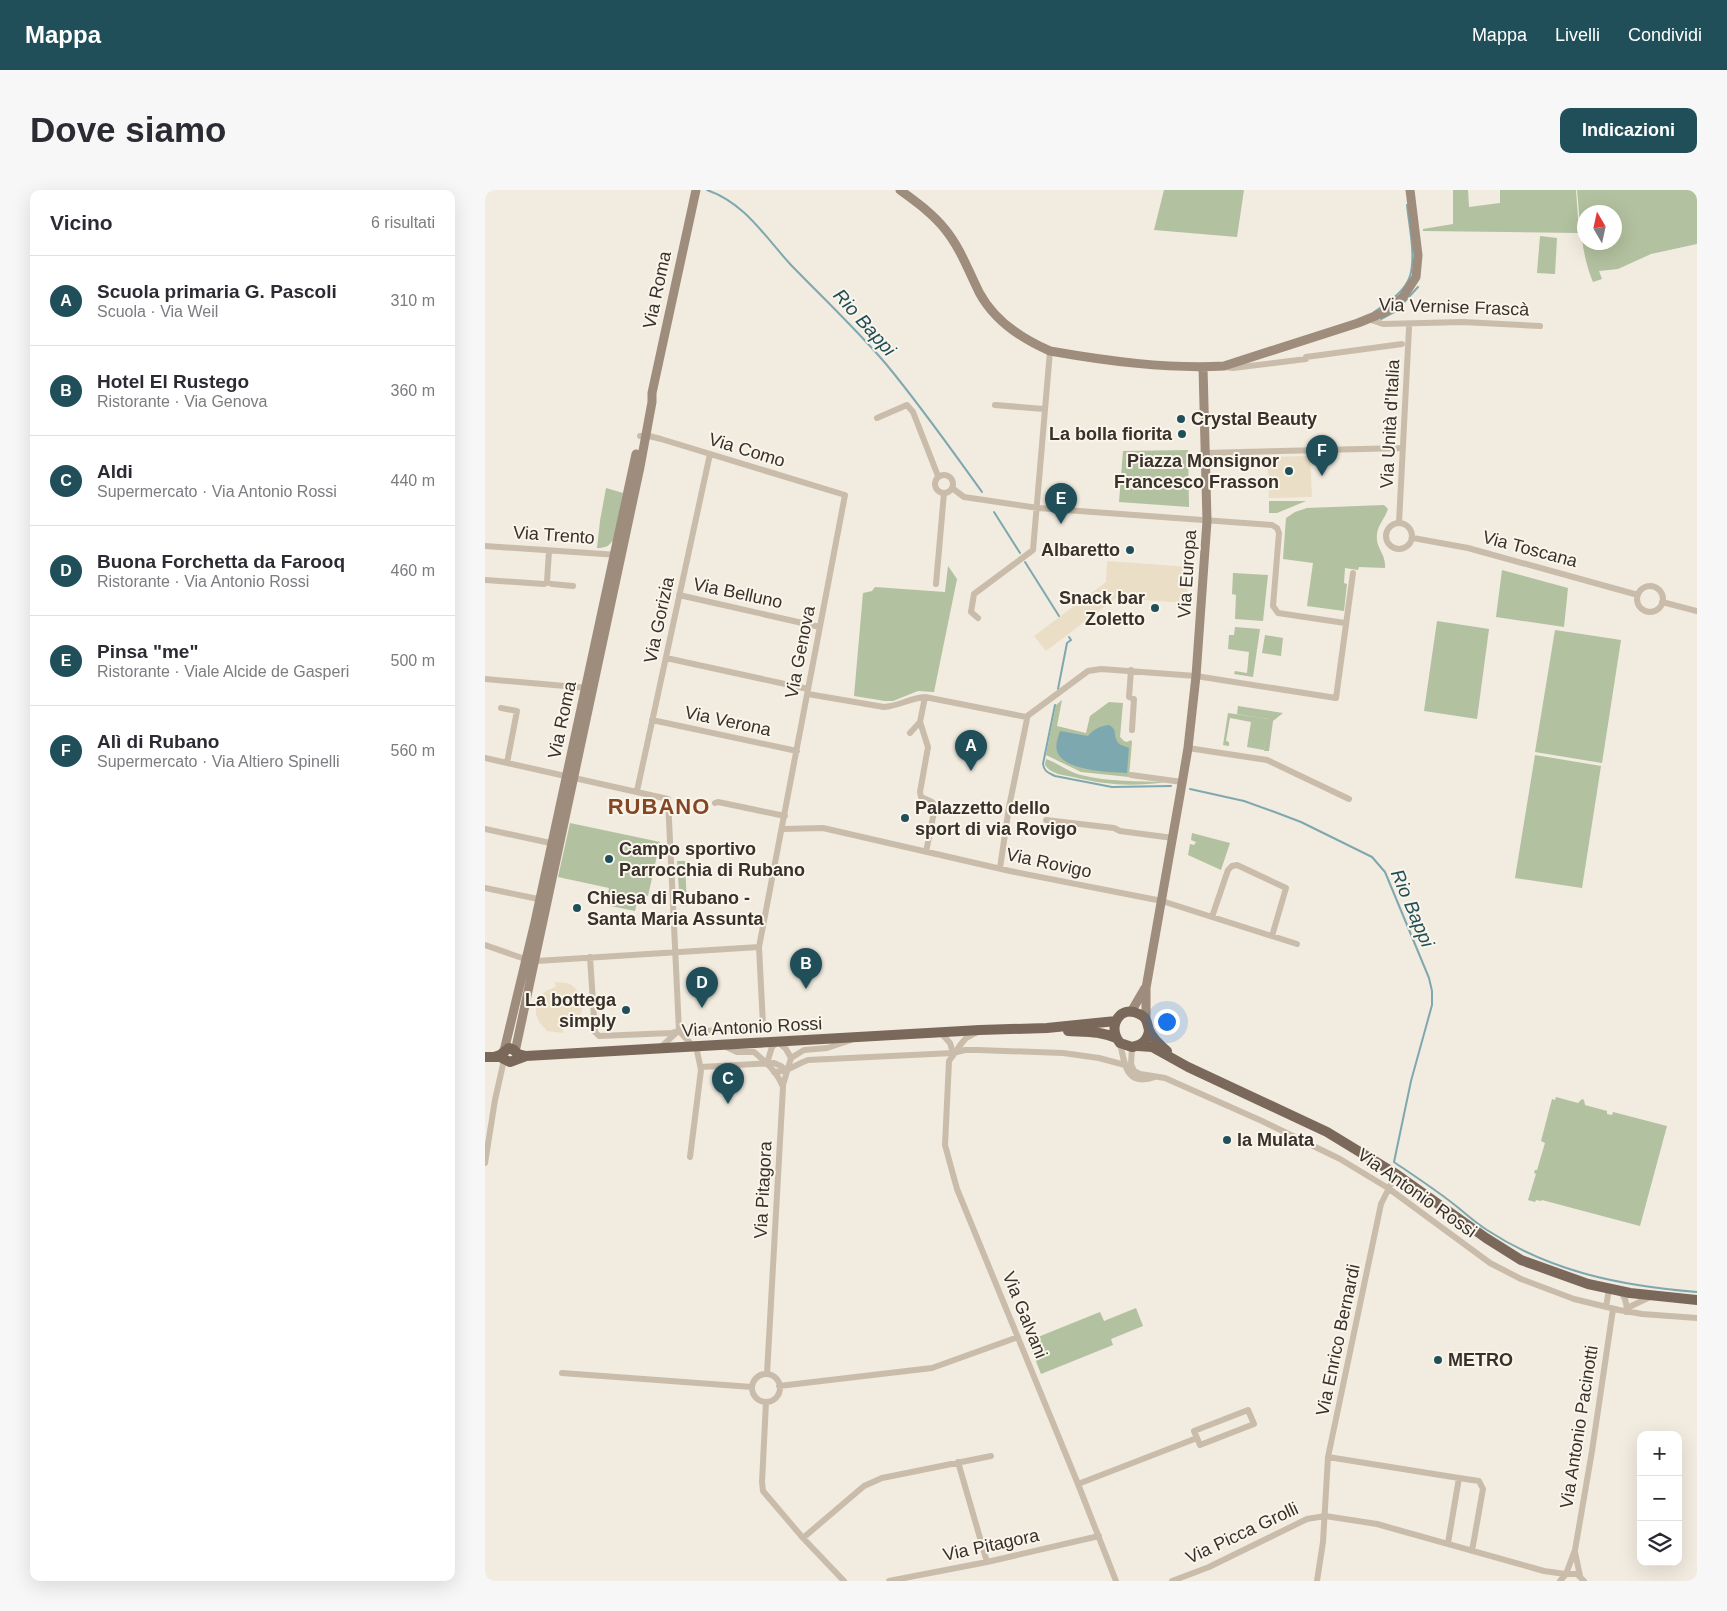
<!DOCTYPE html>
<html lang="it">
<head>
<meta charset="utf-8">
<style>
	body { margin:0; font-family:Helvetica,sans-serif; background:#f7f7f7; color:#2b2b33 }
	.controls { position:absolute; right:15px; bottom:15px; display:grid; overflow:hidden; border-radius:10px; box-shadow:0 5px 20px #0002 }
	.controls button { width:45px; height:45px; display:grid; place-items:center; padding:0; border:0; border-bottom:1px solid #e1e1e2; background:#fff; color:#2b2b33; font:25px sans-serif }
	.compass { position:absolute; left:1092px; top:15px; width:45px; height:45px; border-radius:50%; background:#fff; box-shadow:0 5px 20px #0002; rotate:351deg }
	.you { position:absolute; left:681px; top:831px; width:18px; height:18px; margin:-12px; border:4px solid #fff; border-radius:50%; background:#1a73e8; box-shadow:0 0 0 8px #1a73e833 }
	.badge { display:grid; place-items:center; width:32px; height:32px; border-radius:50%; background:#204f59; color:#fff; font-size:16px; font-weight:700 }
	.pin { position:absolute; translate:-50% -41px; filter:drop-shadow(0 1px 2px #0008) }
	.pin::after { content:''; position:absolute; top:26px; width:18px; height:15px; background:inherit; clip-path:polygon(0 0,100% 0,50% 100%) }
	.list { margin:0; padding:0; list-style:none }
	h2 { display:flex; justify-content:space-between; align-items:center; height:65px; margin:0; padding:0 20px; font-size:21px }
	h2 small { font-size:16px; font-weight:400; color:#7c7c81 }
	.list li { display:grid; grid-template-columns:32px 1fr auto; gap:15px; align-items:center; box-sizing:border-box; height:90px; padding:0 20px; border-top:1px solid #e1e1e2 }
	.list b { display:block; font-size:19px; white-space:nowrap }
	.list p { margin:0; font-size:16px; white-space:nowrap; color:#7c7c81 }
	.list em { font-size:16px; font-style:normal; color:#7c7c81 }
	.icon { flex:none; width:28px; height:28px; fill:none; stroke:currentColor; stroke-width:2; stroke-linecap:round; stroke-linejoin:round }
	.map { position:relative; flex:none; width:1212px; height:1391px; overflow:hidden; border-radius:10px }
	header { display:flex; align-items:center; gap:30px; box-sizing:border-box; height:70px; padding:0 25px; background:#204f59; color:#fff }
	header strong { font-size:24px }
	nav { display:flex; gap:28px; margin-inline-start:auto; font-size:18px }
	.intro { display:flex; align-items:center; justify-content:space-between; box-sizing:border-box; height:120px; padding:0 30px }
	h1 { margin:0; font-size:35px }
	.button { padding:12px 22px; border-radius:10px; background:#204f59; color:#fff; font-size:18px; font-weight:700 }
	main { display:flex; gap:30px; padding:0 30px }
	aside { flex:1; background:#fff; border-radius:10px; box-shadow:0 5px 20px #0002 }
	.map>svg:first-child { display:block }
</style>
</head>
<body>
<header>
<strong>Mappa</strong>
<nav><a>Mappa</a><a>Livelli</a><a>Condividi</a></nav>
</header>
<div class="intro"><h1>Dove siamo</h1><a class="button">Indicazioni</a></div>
<main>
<aside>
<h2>Vicino<small>6 risultati</small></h2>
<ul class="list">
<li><span class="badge">A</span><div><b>Scuola primaria G. Pascoli</b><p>Scuola · Via Weil</p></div><em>310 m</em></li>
<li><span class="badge">B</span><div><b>Hotel El Rustego</b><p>Ristorante · Via Genova</p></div><em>360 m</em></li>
<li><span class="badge">C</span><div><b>Aldi</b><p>Supermercato · Via Antonio Rossi</p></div><em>440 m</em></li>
<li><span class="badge">D</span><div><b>Buona Forchetta da Farooq</b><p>Ristorante · Via Antonio Rossi</p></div><em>460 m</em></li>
<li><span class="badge">E</span><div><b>Pinsa &quot;me&quot;</b><p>Ristorante · Viale Alcide de Gasperi</p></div><em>500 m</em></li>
<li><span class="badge">F</span><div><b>Alì di Rubano</b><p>Supermercato · Via Altiero Spinelli</p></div><em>560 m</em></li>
</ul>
</aside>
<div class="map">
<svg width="1212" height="1391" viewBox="0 0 1212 1391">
	<rect width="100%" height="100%" fill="#f2ebdf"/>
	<path fill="#b2c19f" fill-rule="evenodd" d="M679 0H759L752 47 669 40Z
		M968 0H983L984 17 1015 13V0H1091L1094 43 938 41V39L968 34Z
		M1092 0H1212V54L1166 64 1133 79 1114 81 1117 89 1108 92C1096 64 1095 30 1092 0ZM1100 22H1130V52H1100Z
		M1055 46 1072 48 1070 84 1052 83Z
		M703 260 704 317 634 312 638 261Z
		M121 298 138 303 129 349C124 356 121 358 112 358L115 331Z
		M784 311H821L792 323H784Z
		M899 315 903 319C900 328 893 335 892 344 890 358 901 363 900 378L874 377 873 380 860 378 859 393 862 394 859 421 822 416 828 373 798 369 801 328 810 322 822 318Z
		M463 376 472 389 449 502 433 501 408 511H400L369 506 378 403 387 401 390 397 460 402Z
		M1017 380 1083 398 1079 437 1011 427Z
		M748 383 783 385 778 431 750 429 751 405 747 404Z
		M952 431 1004 439 992 529 939 521Z
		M750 437 775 439 768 487 749 484 750 481 762 483 764 462 743 459 744 445H749Z
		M1070 440 1136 450 1117 573 1050 562Z
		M780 445 798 448 796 466 777 463Z
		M577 510 572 536 601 543 605 526 624 512 638 513 635 547 639 551 642 552 646 550 647 552 644 587 596 582 561 565 571 515Z
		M753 516 798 523 788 531 784 561H779L781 545 779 560 762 557 766 532 745 528 741 551 744 552V556L738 555 743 523 784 529 752 524Z
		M1050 565 1116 576 1097 698 1030 688Z
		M561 569C573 573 583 582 596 585 623 592 653 591 681 592 647 597 621 595 588 587 578 585 566 584 560 575Z
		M85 633 175 652 163 706 154 704 150 721 121 715 124 698 73 687Z
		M707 643 745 653 736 680 703 665 705 654 709 655 711 652 706 650Z
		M192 671H200L202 716H195Z
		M1071 907 1093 913 1097 909 1099 910 1100 915 1122 921V924L1127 925 1128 922 1182 936 1155 1036 1057 1010 1056 1011 1051 1010 1050 1012 1043 1010 1051 984 1049 983 1050 980H1052L1060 953 1056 951 1067 909 1070 910Z
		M651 1118 658 1136 626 1149 628 1155 556 1184 543 1151 615 1122 619 1131Z"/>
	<path fill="#eadec6" d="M825 266 827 307 784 308 782 267Z
		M622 371 705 377 701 413 631 408 561 461 549 446 621 392Z
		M70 792 82 793 87 795 94 803 97 811V821L95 825 87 834 78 838V843L62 841 54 832 51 824V817L54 807 61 801 71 797Z"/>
	<path fill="#7ea8af" d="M624 535C633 540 628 544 632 551 633 555 640 556 644 558L642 583C624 582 578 581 572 561 570 555 573 547 575 541L603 546C609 539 615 536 624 535Z"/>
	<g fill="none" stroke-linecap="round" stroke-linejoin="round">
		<path stroke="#7ea8af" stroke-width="2" d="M222 0C260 13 280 47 306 75 338 108 371 139 401 174 435 215 466 259 497 302
			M889 122C902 113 920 102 925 86 931 66 924 36 922 15
			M896 129 911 121 933 97
			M509 322 535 363
			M540 372 574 426
			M573 499 582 453 586 450 584 447
			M570 515 558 574C559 582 564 583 570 586L627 597 686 596
			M705 599 759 611 787 621 816 632 887 667 900 682 944 788 947 801V815L926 891 909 972C928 985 948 998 966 1012 978 1021 989 1032 1002 1040 1066 1082 1137 1096 1212 1102"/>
		<path stroke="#cabcaa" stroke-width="6" d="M883 129 898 134 978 132 1055 136
			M821 167 917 154
			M740 177 748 178 821 169
			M510 215 559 219
			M392 228 422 215 428 222 453 286
			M720 263 918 258
			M450 294a9 9 0 1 1 18 0a9 9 0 1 1-18 0Z
			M467 298 479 307 553 318 787 335 792 338 794 343 788 416 793 423 860 433
			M901 346a13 13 0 1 1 26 0a13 13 0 1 1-26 0Z
			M914 333 924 138
			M928 348 983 358 1153 405
			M0 356 133 365
			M0 390 59 394 62 392 64 361
			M62 392 67 394 88 396
			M451 394 459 303
			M1152 409a13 13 0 1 1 26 0a13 13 0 1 1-26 0Z
			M194 405 335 437
			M1177 412 1212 421
			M493 428 486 422 489 404 548 360 565 161
			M181 468 323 499
			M646 480 644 507 649 509 647 540
			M0 489 103 498
			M323 504 399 517C414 516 425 508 440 507L541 527 603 481 616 479 711 486 851 508 868 383
			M440 507 435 532 443 557 435 602 436 607 447 612 450 617 441 662
			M16 518 32 521 22 573
			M167 530 312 561
			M425 543 435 532
			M703 558 782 570 864 609
			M0 568 183 609 194 841 208 856
			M646 585 697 592
			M152 601 225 264
			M230 613 233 612 300 626
			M561 630 629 638 635 641 688 648
			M0 639 70 654
			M298 639 338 638 525 681 677 711 812 754
			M515 678 524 617 542 529 541 527
			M0 698 58 710
			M727 727 743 680 747 676 752 675 801 698 787 746
			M0 755 37 768 52 771 274 757
			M105 767 110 842 114 846 187 843 194 841 201 842 275 838 278 835 274 757 360 305 176 249 164 246H155
			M492 842 481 848 476 854 464 871 460 955 472 999 593 1294 631 1391
			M456 843 465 853 468 863
			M635 853C640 875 641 897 670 887
			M239 856 252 862H269C281 872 292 882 298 897L282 1184
			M647 857 646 874 649 881 655 884 680 888 777 931 855 969 903 998 1005 1073 1036 1089 1089 1109 1134 1120 1157 1124 1212 1128
			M175 858 193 841
			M282 873 287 857 293 852 301 859 306 868
			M216 877 289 873 296 876 302 881
			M289 882C306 881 309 875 323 870L468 863 480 860H493L578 863 614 868 640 875
			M298 895 306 868 319 860 342 858 366 850
			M205 967 216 880 211 856
			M0 973 10 910 19 870
			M1136 1102 1140 1109 1142 1118
			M1121 1117 1124 1099
			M1141 1122 1142 1118 1165 1107
			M77 1183 267 1197
			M267 1198a14 14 0 1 1 28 0a14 14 0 1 1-28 0Z
			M294 1196 447 1178 533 1147
			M281 1212 277 1292 278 1301 318 1348 359 1391
			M843 1267 974 1288 963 1353
			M473 1272 502 1372
			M974 1288 994 1291 998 1299 987 1361
			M593 1294 712 1248 715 1255 769 1234 763 1220 709 1241 712 1248
			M318 1348 379 1296 397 1288 506 1266
			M1090 1362 1095 1386
			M1081 1384H1092L1099 1391
			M404 1391 502 1372 614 1346
			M687 1391 724 1377 822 1329 840 1326 892 1334 1059 1381 1080 1384
			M832 1391 838 1352 843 1267 896 1014 911 984
			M1075 1391 1081 1384 1090 1360 1107 1261 1128 1119"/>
		<path stroke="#9e8c7c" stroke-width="9" d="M415 0C431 12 447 23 459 38 475 57 483 80 494 102 509 130 537 149 565 161 622 171 681 179 739 176L873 133 900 122 918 107 931 87 933 65 925 0
			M646 822 660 798
			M661 829V798L695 605 703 558 711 486 722 331 718 177
			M19 861 50 732 151 264
			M30 862 155 277 167 212V203L211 0"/>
		<path stroke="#7a695b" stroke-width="10" d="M583 841C599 842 616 841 631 848
			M664 841C662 851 657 855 647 857L635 853C621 836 636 814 654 824 662 827 662 833 664 840 667 847 676 856 682 861
			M653 856 667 857 703 877 842 942 911 984 1001 1048 1036 1070 1103 1094 1145 1103 1212 1110
			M0 867H15L25 872 41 866 495 840 562 838 631 831
			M9 867 15 865 24 858 29 860 33 864 41 866"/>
	</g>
	<g fill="#204f59" stroke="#faf5eb" stroke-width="2">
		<circle cx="696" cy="229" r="5"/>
		<circle cx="697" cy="244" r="5"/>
		<circle cx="804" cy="281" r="5"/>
		<circle cx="645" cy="360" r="5"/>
		<circle cx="670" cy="418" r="5"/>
		<circle cx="420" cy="628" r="5"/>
		<circle cx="124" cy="669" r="5"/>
		<circle cx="92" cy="718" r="5"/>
		<circle cx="141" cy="820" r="5"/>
		<circle cx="742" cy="950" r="5"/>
		<circle cx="953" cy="1170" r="5"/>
	</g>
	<g text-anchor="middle" stroke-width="4" stroke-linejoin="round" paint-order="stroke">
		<g font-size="18" fill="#38302a" stroke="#faf5eb">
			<text transform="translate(172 100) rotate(-78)" y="6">Via Roma</text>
			<text transform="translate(969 117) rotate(2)" y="6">Via Vernise Frascà</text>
			<text transform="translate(905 234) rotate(-87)" y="6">Via Unità d'Italia</text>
			<text transform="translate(262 260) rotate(17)" y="6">Via Como</text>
			<text transform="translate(69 345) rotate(4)" y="6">Via Trento</text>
			<text transform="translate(1045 359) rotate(15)" y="6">Via Toscana</text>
			<text transform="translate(702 384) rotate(-86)" y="6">Via Europa</text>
			<text transform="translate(253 403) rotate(12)" y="6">Via Belluno</text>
			<text transform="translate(174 430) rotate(-78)" y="6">Via Gorizia</text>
			<text transform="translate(315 462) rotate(-79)" y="6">Via Genova</text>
			<text transform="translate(77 530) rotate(-78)" y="6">Via Roma</text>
			<text transform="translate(243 531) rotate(12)" y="6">Via Verona</text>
			<text transform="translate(564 673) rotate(12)" y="6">Via Rovigo</text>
			<text transform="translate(267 837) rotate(-3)" y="6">Via Antonio Rossi</text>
			<text transform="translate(278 1000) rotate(-87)" y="6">Via Pitagora</text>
			<text transform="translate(932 1003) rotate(35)" y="6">Via Antonio Rossi</text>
			<text transform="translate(540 1125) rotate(68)" y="6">Via Galvani</text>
			<text transform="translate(853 1150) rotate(-78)" y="6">Via Enrico Bernardi</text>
			<text transform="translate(1094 1237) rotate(-81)" y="6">Via Antonio Pacinotti</text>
			<text transform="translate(757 1343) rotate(-25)" y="6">Via Picca Grolli</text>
			<text transform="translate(506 1355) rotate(-12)" y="6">Via Pitagora</text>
		</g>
		<g font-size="18" font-weight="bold" fill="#38302a" stroke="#faf5eb" text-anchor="start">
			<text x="706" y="235">Crystal Beauty</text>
			<text x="687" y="250" text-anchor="end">La bolla fiorita</text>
			<text x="794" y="277" text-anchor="end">Piazza Monsignor<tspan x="794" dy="21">Francesco Frasson</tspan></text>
			<text x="635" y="366" text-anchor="end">Albaretto</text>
			<text x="660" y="414" text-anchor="end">Snack bar<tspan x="660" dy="21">Zoletto</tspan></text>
			<text x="430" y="624">Palazzetto dello<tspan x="430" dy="21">sport di via Rovigo</tspan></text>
			<text x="134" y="665">Campo sportivo<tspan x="134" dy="21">Parrocchia di Rubano</tspan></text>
			<text x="102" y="714">Chiesa di Rubano -<tspan x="102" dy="21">Santa Maria Assunta</tspan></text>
			<text x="131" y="816" text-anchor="end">La bottega<tspan x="131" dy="21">simply</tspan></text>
			<text x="752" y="956">la Mulata</text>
			<text x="963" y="1176">METRO</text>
		</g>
		<g font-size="19" font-style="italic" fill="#204f59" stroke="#faf5eb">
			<text transform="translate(380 132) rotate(48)" y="7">Rio Bappi</text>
			<text transform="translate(928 718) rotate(67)" y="7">Rio Bappi</text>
		</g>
		<g font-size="22" font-weight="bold" letter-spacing="1" fill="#854624" stroke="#faf5eb">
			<text x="174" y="624">RUBANO</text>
		</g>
	</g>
</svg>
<div class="controls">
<button>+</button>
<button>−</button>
<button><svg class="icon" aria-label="layers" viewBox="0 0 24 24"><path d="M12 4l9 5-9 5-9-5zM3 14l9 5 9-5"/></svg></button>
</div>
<svg class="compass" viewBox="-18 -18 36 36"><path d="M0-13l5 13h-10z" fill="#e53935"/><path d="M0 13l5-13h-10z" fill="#7c7c81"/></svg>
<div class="you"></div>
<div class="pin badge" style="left:486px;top:581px">A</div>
<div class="pin badge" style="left:321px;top:799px">B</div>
<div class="pin badge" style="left:243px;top:914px">C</div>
<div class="pin badge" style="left:217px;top:818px">D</div>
<div class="pin badge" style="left:576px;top:334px">E</div>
<div class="pin badge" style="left:837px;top:286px">F</div>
</div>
</main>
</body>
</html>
